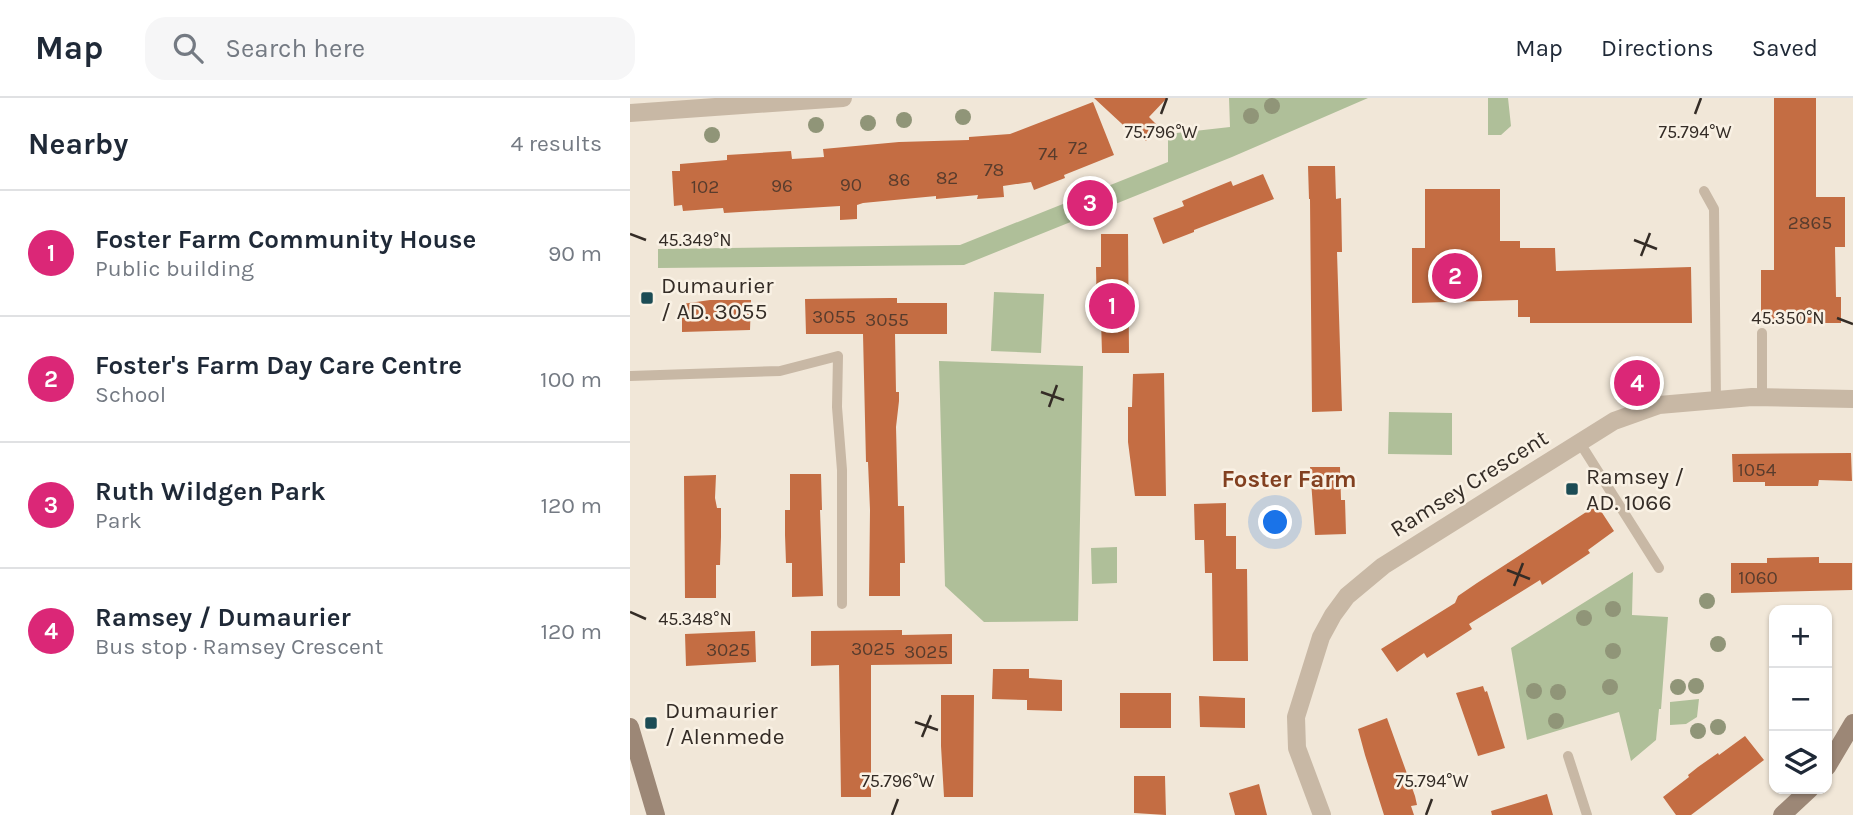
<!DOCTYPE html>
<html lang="en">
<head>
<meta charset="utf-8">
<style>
	body { margin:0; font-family:Karla,sans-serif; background:#f6f6f7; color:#1f2937 }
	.controls { position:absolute; right:21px; bottom:21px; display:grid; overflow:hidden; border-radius:14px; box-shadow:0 2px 5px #0004 }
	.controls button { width:63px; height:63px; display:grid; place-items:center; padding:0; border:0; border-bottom:2px solid #e0e1e3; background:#fff; color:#1f2937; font:35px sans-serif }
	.you { position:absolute; left:646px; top:425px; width:24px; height:24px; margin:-18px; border:5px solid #fff; border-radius:50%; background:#1a73e8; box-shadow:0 0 0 10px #1a73e833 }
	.badge { display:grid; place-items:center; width:46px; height:46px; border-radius:50%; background:#db2777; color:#fff; font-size:23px; font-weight:700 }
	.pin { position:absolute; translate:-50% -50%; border:4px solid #fff; box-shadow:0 2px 7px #0006 }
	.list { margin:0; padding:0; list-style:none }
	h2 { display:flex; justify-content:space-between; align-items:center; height:91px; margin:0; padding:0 28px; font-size:30px }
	h2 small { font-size:23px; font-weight:400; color:#747a83 }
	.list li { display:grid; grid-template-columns:46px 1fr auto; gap:21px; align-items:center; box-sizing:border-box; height:126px; padding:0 28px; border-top:2px solid #e0e1e3 }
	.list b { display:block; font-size:26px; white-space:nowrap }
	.list p { margin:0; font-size:23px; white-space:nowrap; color:#747a83 }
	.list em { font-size:23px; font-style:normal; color:#747a83 }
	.icon { flex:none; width:38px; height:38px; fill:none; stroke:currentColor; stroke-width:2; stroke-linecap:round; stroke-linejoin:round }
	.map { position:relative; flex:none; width:1223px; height:717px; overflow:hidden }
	header { display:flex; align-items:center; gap:42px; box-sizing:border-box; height:98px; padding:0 35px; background:#fff; border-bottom:2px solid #e0e1e3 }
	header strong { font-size:33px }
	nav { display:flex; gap:38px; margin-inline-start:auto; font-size:24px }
	.search { width:490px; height:63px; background:#f6f6f7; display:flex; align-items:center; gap:18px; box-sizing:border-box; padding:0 24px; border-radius:21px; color:#747a83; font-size:26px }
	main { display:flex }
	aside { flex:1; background:#fff }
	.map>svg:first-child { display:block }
</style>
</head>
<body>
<header>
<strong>Map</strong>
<div class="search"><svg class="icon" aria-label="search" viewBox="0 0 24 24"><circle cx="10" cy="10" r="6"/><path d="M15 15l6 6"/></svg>Search here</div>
<nav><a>Map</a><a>Directions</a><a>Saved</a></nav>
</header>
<main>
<aside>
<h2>Nearby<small>4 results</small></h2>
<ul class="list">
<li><span class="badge">1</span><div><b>Foster Farm Community House</b><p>Public building</p></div><em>90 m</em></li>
<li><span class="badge">2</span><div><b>Foster's Farm Day Care Centre</b><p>School</p></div><em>100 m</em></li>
<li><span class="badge">3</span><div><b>Ruth Wildgen Park</b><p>Park</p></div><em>120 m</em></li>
<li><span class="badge">4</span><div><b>Ramsey / Dumaurier</b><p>Bus stop · Ramsey Crescent</p></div><em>120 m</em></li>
</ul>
</aside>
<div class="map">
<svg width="1223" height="717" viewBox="0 0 1223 717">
	<rect width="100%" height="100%" fill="#f1e7d8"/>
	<path fill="#afbf99" d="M599 0H738L602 59 334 167 28 170V151L330 147 538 64V36L600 29Z
		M858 0H878L881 28 871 37H858Z
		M364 194 414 196 411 255 361 253Z
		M309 263 453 268 448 523 354 524 315 488Z
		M759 314 822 315V357L758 356Z
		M487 449V485L462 486 461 450Z
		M1003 474 1002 517 1038 519 1031 611H1029L1026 642 1001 663 989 614 897 642 881 550Z
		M1069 601 1067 619 1056 626 1040 627V604Z"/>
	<path fill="#c46d43" d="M464 0H537L519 19 529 29 516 43 507 36 505 38Z
		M1144 0H1186V99H1215V149H1205L1206 199H1211V225H1131V172H1144Z
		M463 4 484 57 434 77 435 80 404 92 401 84 373 88 374 99 347 101 348 97 306 101V98L233 105 227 107V121L210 122V108L94 115 93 110 53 113 52 107 44 108 42 73H50V66L97 62V57L161 53 162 61 194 59 193 51 269 44 339 42V39L380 36Z
		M678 68H705L706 101 711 100 712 154H707L712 313 682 314 680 101H679Z
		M633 76 644 101 564 132V134L533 146 523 120 554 108 552 103 569 96 601 83 603 88Z
		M795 91H870V143H890V150H925L926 173 1061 169 1062 225H900V219H888V202L782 205V150H795Z
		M471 136H498L499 255H472L471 222 467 223 466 169H471Z
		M260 200H267V205H317V236H265L266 294H269V303L266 329 268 408H274L275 465H270V498H239L240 412 238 364H236L233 236H176L175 201Z
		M80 202H121L120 232 52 234V206Z
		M534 275 536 398H505L498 344V309H502L503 276Z
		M1221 355 1222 383 1189 382 1188 388H1135V384H1103L1102 356Z
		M680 369H710L711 402H715L716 436 685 437Z
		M160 376H191L192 412H190L193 498 162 499V465H156L155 437V412H160Z
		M86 377 85 400 87 410H91V439L90 467H86V500H55L54 378Z
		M596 405V438H606V471H617L618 563H583L582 475H575L574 442H565L564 406Z
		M967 407 984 433 958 452 960 455 912 487 910 482 839 526 842 531 797 560 794 555 767 574 751 551 825 505 828 498 847 485Z
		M1189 459V465H1222V492L1101 495V465H1137V460Z
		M272 532V537L322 536V566L241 567V699H211L209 567 181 568V533Z
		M125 533 126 564 56 568 55 536Z
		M363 571H399V580L432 582V613L397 612V602L362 601Z
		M853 588 855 594 857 593 875 650 848 658 826 595Z
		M490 595H541V630H490Z
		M311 597H344L343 699H314L311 648Z
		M569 598 615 600V630L570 629Z
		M757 620 785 698 787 707 781 708 784 717H754L735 657 728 631Z
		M1115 638 1134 662 1061 717H1046L1033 699 1059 679 1058 677 1068 669 1088 655 1089 657Z
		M504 678H535L536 717 504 715Z
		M629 686 637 717H605L599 695Z
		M917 696 923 717H862L861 713Z"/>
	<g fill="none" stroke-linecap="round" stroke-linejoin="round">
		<path stroke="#c8b8a5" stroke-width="10" d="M1074 93 1084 111 1086 302
			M0 278 150 273 208 258 207 309 212 372V506
			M1132 299V235
			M950 345 1029 470
			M938 658 957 717"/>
		<path stroke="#c8b8a5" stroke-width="18" d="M0 15 213 0
			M692 717 667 650 666 619 691 539 703 517 717 498 753 468 984 323 1029 307 1122 299 1223 301"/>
		<path stroke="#9c8776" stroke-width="18" d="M0 629 26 717
			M1197 669 1223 625
			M1152 717 1180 691"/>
	</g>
	<g fill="#909578">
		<circle cx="642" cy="8" r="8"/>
		<circle cx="621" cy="18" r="8"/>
		<circle cx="333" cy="19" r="8"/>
		<circle cx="274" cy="22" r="8"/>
		<circle cx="238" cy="25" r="8"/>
		<circle cx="186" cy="27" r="8"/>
		<circle cx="82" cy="37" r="8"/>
		<circle cx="1077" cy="503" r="8"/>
		<circle cx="983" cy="511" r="8"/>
		<circle cx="954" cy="520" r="8"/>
		<circle cx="1088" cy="546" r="8"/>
		<circle cx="983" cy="553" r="8"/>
		<circle cx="1066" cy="588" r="8"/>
		<circle cx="980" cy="589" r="8"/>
		<circle cx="1048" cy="589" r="8"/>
		<circle cx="904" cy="593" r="8"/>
		<circle cx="928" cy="594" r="8"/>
		<circle cx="926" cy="623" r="8"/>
		<circle cx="1088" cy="629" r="8"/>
		<circle cx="1068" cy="633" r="8"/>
	</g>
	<path fill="none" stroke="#342c26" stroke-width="2.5" d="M531 16 537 0M1065 16 1071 0M0 136 16 142M1004 142 1027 151M1011 158 1020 135M1207 220 1223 226M411 294 434 302M419 309 427 287M877 472 900 481M884 488 893 465M0 514 16 521M285 624 308 632M292 639 301 617M262 717 268 701M796 717 802 701"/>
	<g fill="#1c4c55" stroke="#f9f1e4" stroke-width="2.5">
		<rect x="10" y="193" width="14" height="14" rx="3.5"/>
		<rect x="935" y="384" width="14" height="14" rx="3.5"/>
		<rect x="14" y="618" width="14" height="14" rx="3.5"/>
	</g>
	<g text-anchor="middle" stroke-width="5" stroke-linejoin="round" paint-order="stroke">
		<g font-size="19" fill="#583c2d">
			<text x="448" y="56">72</text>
			<text x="418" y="62">74</text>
			<text x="364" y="78">78</text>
			<text x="317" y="86">82</text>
			<text x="269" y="88">86</text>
			<text x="221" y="93">90</text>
			<text x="152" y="94">96</text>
			<text x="75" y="95">102</text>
			<text x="1180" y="131">2865</text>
			<text x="204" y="225">3055</text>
			<text x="257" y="228">3055</text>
			<text x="1127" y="378">1054</text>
			<text x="1128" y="486">1060</text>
			<text x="243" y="557">3025</text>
			<text x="98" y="558">3025</text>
			<text x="296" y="560">3025</text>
		</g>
		<g font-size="23" fill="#342c26" stroke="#f9f1e4" text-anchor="start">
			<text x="31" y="195">Dumaurier<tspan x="31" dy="26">/ AD. 3055</tspan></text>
			<text x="956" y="386">Ramsey /<tspan x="956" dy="26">AD. 1066</tspan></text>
			<text x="35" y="620">Dumaurier<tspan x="35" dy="26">/ Alenmede</tspan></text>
		</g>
		<g font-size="23" fill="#342c26" stroke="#f9f1e4">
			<text transform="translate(839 385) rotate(-32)" y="8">Ramsey Crescent</text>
		</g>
		<g font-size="24" font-weight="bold" fill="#824020" stroke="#f9f1e4">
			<text x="659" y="389">Foster Farm</text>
		</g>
	</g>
	<g font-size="18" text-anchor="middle" fill="#342c26" stroke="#f9f1e4" stroke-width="5" stroke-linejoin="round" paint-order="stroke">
		<text x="531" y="40">75.796°W</text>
		<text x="1065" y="40">75.794°W</text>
		<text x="65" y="148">45.349°N</text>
		<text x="1158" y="226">45.350°N</text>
		<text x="65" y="527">45.348°N</text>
		<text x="268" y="689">75.796°W</text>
		<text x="802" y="689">75.794°W</text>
	</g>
</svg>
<div class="controls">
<button>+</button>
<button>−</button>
<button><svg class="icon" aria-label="layers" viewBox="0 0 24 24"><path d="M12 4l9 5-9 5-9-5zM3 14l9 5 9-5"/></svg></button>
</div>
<div class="you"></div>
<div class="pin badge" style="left:482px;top:208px">1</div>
<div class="pin badge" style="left:825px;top:178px">2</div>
<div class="pin badge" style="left:460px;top:105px">3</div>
<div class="pin badge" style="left:1007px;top:285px">4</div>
</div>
</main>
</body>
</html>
